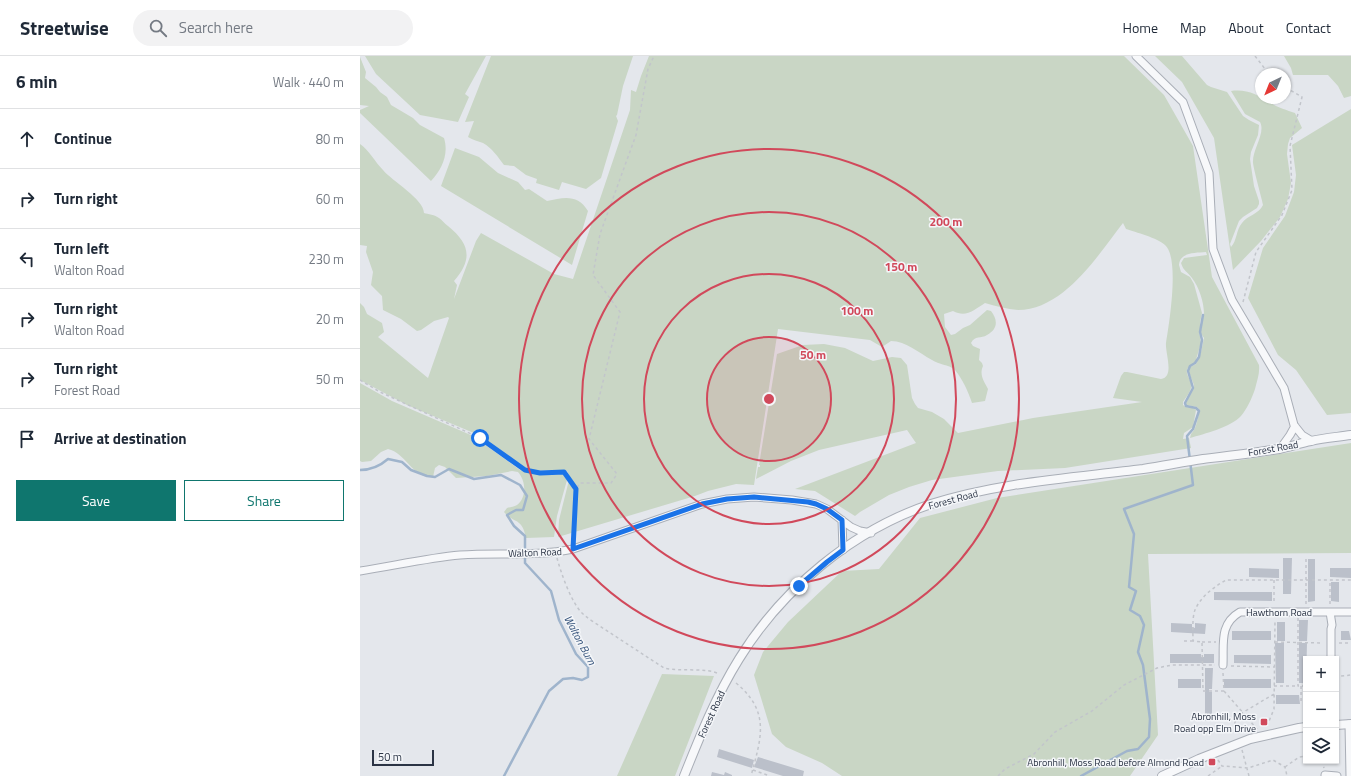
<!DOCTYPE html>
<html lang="en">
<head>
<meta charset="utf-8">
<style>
	body { margin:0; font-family:"Titillium Web",sans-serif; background:#f2f2f3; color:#1f2937 }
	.controls { position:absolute; right:12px; bottom:12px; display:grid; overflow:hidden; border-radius:0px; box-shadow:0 1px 3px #0004 }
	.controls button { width:36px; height:36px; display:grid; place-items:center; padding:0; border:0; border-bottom:1px solid #e0e1e3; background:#fff; color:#1f2937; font:20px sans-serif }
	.compass { position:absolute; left:895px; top:12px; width:36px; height:36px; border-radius:50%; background:#fff; box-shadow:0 1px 3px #0004; rotate:223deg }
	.scale { position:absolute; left:12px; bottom:10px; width:62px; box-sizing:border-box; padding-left:4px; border:2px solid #2b3445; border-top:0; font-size:11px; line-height:14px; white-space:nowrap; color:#2b3445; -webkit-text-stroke:3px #f4f6f9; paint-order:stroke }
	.stop { position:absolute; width:12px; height:12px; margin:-9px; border:3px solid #1a73e8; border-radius:50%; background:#fff }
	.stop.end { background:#1a73e8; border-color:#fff; box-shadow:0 1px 4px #0008 }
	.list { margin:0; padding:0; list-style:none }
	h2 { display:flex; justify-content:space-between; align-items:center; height:52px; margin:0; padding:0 16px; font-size:17px }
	h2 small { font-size:13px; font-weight:400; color:#747a83 }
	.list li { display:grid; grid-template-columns:26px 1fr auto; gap:12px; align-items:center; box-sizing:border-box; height:60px; padding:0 16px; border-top:1px solid #e0e1e3 }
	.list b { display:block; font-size:15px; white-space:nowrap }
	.list p { margin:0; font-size:13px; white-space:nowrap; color:#747a83 }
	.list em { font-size:13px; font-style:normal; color:#747a83 }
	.actions { display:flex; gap:8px; padding:12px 16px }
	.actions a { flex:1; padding:9px 0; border:1px solid #0f766e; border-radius:0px; text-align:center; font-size:14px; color:#0f766e }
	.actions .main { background:#0f766e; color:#fff }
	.icon { flex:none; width:22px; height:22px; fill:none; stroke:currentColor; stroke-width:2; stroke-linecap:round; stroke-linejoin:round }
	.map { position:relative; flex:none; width:991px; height:720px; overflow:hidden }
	header { display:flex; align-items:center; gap:24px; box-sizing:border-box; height:56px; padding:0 20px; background:#fff; border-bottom:1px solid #e0e1e3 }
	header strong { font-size:19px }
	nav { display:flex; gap:22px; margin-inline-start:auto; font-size:14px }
	.search { width:280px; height:36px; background:#f2f2f3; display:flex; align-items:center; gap:10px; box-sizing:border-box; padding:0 14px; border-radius:22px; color:#747a83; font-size:15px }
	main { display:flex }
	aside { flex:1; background:#fff }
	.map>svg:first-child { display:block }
</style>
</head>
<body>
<header>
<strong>Streetwise</strong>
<div class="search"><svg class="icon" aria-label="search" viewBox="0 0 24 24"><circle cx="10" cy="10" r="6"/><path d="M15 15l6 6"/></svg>Search here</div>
<nav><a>Home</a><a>Map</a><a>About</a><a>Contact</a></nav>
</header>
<main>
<aside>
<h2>6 min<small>Walk · 440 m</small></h2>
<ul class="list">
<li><svg class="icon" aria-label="ahead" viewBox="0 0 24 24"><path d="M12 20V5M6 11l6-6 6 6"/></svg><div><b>Continue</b></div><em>80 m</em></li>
<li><svg class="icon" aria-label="right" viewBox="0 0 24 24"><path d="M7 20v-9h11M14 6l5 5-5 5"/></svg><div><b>Turn right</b></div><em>60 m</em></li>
<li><svg class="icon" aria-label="left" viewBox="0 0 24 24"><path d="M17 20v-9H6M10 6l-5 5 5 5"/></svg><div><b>Turn left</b><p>Walton Road</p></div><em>230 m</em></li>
<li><svg class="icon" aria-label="right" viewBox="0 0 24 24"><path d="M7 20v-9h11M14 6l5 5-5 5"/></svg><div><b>Turn right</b><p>Walton Road</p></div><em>20 m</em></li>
<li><svg class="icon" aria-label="right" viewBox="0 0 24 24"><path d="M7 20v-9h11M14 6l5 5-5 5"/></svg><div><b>Turn right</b><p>Forest Road</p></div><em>50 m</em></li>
<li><svg class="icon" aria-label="arrive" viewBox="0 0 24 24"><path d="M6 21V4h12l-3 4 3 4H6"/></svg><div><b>Arrive at destination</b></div></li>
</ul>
<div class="actions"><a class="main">Save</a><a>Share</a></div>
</aside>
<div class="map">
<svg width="991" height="720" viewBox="0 0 991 720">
	<rect width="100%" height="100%" fill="#e4e7ec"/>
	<path fill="#c9d6c5" d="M5 0H126L105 38 109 41 98 66 60 59 16 18Z
		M131 0H273L263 30 257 59 256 60 258 65 241 122 226 133 202 126 199 134 176 127 177 123 166 119 154 110 144 109C138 101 132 92 123 87 118 85 113 84 108 81L114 65 105 66Z
		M289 0H764L804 39 833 90 852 221 899 309C900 317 897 325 895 333 892 342 887 353 881 360 871 371 844 378 830 382L831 378C837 372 837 363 840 355L837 351 827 349 826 347 834 332V329L828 314 830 311 836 308 841 296 844 282 840 276C842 272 842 271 842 267 842 264 844 261 844 258 844 246 839 231 832 222 827 215 824 216 821 207L824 202 847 199 846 196C835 197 820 196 819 209L821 216 830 221 834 228 842 257 840 267 841 272 839 275 841 287 835 307C818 315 833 321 831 332 830 337 826 341 823 346V349L826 351 833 352 836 354 833 371 824 377 823 383 829 382 831 392 705 412 638 415 572 424 549 431 529 439 500 456 495 460 455 435 435 433 556 387 547 374 459 394 431 405 396 423 398 411H400V409H399L417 298 443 289 464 288 485 292 513 305 532 301 541 302 547 309 552 342 555 348 558 352 572 356 584 363 598 377 673 362 782 346 753 342 761 320 764 316H767L801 323C815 321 805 297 806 287 809 268 820 202 805 189 798 182 775 176 766 173L763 167C738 199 704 254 658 254 647 253 635 250 625 247 614 254 606 262 593 255L584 258 585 271 591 279 595 278 603 272 610 269 627 254 631 255C638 264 638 273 627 279 621 283 615 279 611 287L613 290 620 293 619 304 622 307 623 310C619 319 624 325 628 333L625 345 612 347C608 335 603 324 595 314 588 308 579 309 572 304 559 297 546 285 531 285L522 291 510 284 418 273 394 429 376 428 348 435 335 440 198 481 199 464 209 424V419L207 415 199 414 177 415 164 412 150 404 121 380 47 349 0 324V247L4 251 7 258 22 267 24 276 18 281 68 322 89 262 88 261 74 265 61 274 57 275 41 263 23 254 22 240 11 229 13 216 6 196 7 190 0 189V88C9 94 15 106 23 114 32 125 64 143 64 157 68 158 75 159 79 162 82 164 85 168 88 170 110 188 113 203 94 225L97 229 94 243 116 185 121 177 194 218 213 223 270 54 271 34 276 36 281 20Z
		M795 0H822L847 29 851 31 867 36 883 60 889 64 899 69 898 79 891 96 890 103 894 130 899 145V148L897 152 883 161 879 165 870 188 871 191C877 185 876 174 882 167 888 159 899 158 903 149 903 147 894 115 893 107 892 94 906 77 900 66L885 58 871 35C888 33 897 39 911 47 918 52 927 54 935 57L942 72 930 82 928 88 927 98 931 127 928 143 920 161 901 185 873 214 854 82 822 26Z
		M924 0H991V40L984 42 978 30 968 19H933L931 12Z
		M0 1 6 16 5 22 16 31 20 36 27 41 31 49 53 62 60 69 84 82C89 98 82 113 71 125L0 57V54L9 50 0 49Z
		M991 53V357L967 359 936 314 918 299 888 242 903 192 925 160 934 136 936 119 932 89Z
		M95 92 119 101 138 117 158 126 165 134 169 133 187 145C204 141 218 138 228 155L212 209 81 130Z
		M0 327 32 345 113 380 160 414 175 418 200 417 205 419 207 424 197 460 194 481 166 482C162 461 154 468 144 456L147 452C150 451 154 451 157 449 167 441 166 425 158 416L152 415 127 420 96 422 85 411 79 409 75 412 73 421C53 423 46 397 28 393L21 396 11 405 2 406 0 405Z
		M991 387V497L788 498 798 679 770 720H482L462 707 426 691 412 678 394 619 403 596 428 566 482 515 519 513 560 462 637 442Z
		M302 618 354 620 315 720H257Z"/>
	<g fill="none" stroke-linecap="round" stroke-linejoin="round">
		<path stroke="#9fb4cc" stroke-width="2.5" d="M0 414C11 414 20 410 28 403L42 406 51 414 67 420 75 421 89 413 114 423 141 419 160 429 167 440 163 454H156L147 459 154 470 165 480V507L191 535 199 564 216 598 228 611V621L222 624 213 622 203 623 189 635 144 720
			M721 720 767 695 778 693 789 681 790 663 783 609 778 596 784 569 780 560 770 554 776 535 769 531 774 478 764 453 833 429 827 380 833 373 839 355 836 352 826 350 825 347 833 332 828 315 830 310 835 307 839 301 842 284 840 276 843 259"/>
	</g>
	<path fill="#bbc0ca" d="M923 502H932L931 538H923Z
		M948 503H955V545L948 546Z
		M889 512 919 513V522L889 521Z
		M970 512H991V522L970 521Z
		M971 526H979V546L971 545Z
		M854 536H912V545L854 544Z
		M939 564H948L947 585H939Z
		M917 566H925V585H917Z
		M811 567 832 568V571L835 572V567L846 568 845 578 811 576Z
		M872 575H911V584H872Z
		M981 575H989L991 584H981Z
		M915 587H924V627H916Z
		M939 587H947L946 627H939Z
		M810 598H841V601H844V598H854V607H810Z
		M874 599H911V608L874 607Z
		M845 612H853L852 633H849V636H852V665H845Z
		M818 623H841V632H818Z
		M864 623H911V632H864Z
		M916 639H939L940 648H916Z
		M359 693 394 704 392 712 357 701Z
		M398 701 444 715 443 720H423L394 711Z
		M352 716 364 719 365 716 372 719V720H351Z"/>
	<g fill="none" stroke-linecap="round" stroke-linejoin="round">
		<defs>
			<path id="minor" d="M776 0 823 46 849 117 853 193 872 244 924 332 934 369 942 379 952 385
				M920 393 930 379 935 370
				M482 464 483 494
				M0 515C33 510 67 502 100 499 137 496 176 501 213 493L342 448 367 443 394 441 432 444 456 448 467 453 491 471 500 475 511 477
				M970 556 972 569 971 573V603
				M863 609C864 588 859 568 880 556H991
				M989 668 990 720
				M965 719 977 720"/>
			<path id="tertiary" d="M976 669 991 668
				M324 720C340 680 356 640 379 603 422 533 493 474 571 448 640 426 712 422 783 413 803 410 823 406 843 403 868 400 894 397 919 393 930 391 940 387 951 385 964 382 978 381 991 379
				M802 720 839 703 890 683 939 672 946 671"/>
		</defs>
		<use href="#minor" stroke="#a9aeb7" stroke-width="9"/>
		<use href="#tertiary" stroke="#a9aeb7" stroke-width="10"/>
		<path stroke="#c2c5cb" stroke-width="1.5" stroke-dasharray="3 3" stroke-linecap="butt" d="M895 0 909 18
			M883 246 896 196 922 159 932 134 930 90 942 41 925 31
			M0 324 20 336 120 382 165 414 180 417 204 416 216 433
			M212 485 216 433 220 427H251L257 418 229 383 260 256 233 219 240 178 276 79 288 13 294 0
			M197 502C201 517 211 546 222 557 225 560 228 562 232 565L304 612C320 616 346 611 359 618
			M914 524V548
			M946 548V502
			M970 548V524
			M938 562V630H946
			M824 585H833
			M842 586H856
			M915 586 963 587
			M979 587H991
			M871 610 915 611
			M863 617 864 635 897 673
			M976 623 981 620 991 619
			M376 627C411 656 401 682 391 720
			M914 630H938
			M941 630V647
			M864 635H843L842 586 833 585C833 577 832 561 835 554 841 540 854 531 866 524H991
			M907 670 914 653 915 564
			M875 674V664L882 657 914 638
			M882 694 889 720
			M858 704 862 710 888 712 913 704 925 711 927 720
			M962 705 964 712
			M925 711 939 701 946 700
			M393 714 410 720
			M638 720 645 713 674 698 695 676 732 655 764 629 797 612 812 609H855
			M848 720 862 710"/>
		<use href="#minor" stroke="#f7f8fa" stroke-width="7"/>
		<use href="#tertiary" stroke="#f7f8fa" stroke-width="8"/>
	</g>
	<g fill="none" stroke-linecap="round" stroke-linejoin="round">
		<path stroke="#1a73e8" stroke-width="5" d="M120 382 165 414 180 417 204 416 216 433 213 493 342 448 367 443 394 441 448 446 456 448 467 453 482 464 483 494 467 506 439 530"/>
	</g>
	<circle cx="409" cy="343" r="62" fill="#d1495b" fill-opacity=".12"/>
	<g fill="none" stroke="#d1495b" stroke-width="2">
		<circle cx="409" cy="343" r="62"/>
		<circle cx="409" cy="343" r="125"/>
		<circle cx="409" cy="343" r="187"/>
		<circle cx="409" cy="343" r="250"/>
	</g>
	<g fill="#d1495b" stroke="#f4f6f9" stroke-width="1.5">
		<rect x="900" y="662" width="8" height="8" rx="2"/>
		<rect x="848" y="702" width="8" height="8" rx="2"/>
	</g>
	<g text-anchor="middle" stroke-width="3" stroke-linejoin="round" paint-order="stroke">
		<g font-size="10" fill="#2b3445" stroke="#f4f6f9">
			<text transform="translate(913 392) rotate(-10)" y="4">Forest Road</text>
			<text transform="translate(593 443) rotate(-15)" y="4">Forest Road</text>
			<text transform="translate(175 496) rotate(-2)" y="4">Walton Road</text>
			<text x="919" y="560">Hawthorn Road</text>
			<text transform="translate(351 658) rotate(-65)" y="4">Forest Road</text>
		</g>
		<g font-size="10" fill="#2b3445" stroke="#f4f6f9" text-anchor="end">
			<text x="896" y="664">Abronhill, Moss<tspan x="896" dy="12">Road opp Elm Drive</tspan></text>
			<text x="844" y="710">Abronhill, Moss Road before Almond Road</text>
		</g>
		<g font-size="11" font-style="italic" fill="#34527a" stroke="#f4f6f9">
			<text transform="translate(220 584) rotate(62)" y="4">Walton Burn</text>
		</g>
	</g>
	<circle cx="409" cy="343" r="6" fill="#d1495b" stroke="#f4f6f9" stroke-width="2"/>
	<g font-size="12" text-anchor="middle" font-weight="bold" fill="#d1495b" stroke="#f4f6f9" stroke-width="3" stroke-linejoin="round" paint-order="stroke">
		<text x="586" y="170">200 m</text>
		<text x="541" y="215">150 m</text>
		<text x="497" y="259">100 m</text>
		<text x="453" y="303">50 m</text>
	</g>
</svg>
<div class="controls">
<button>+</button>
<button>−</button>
<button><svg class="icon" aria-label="layers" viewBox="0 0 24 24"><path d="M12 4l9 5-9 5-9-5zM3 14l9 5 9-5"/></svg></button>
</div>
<svg class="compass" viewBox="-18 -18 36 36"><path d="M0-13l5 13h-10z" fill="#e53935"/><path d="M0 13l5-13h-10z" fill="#747a83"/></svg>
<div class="scale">50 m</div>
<div class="stop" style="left:120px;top:382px"></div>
<div class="stop end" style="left:439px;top:530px"></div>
</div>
</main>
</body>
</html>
